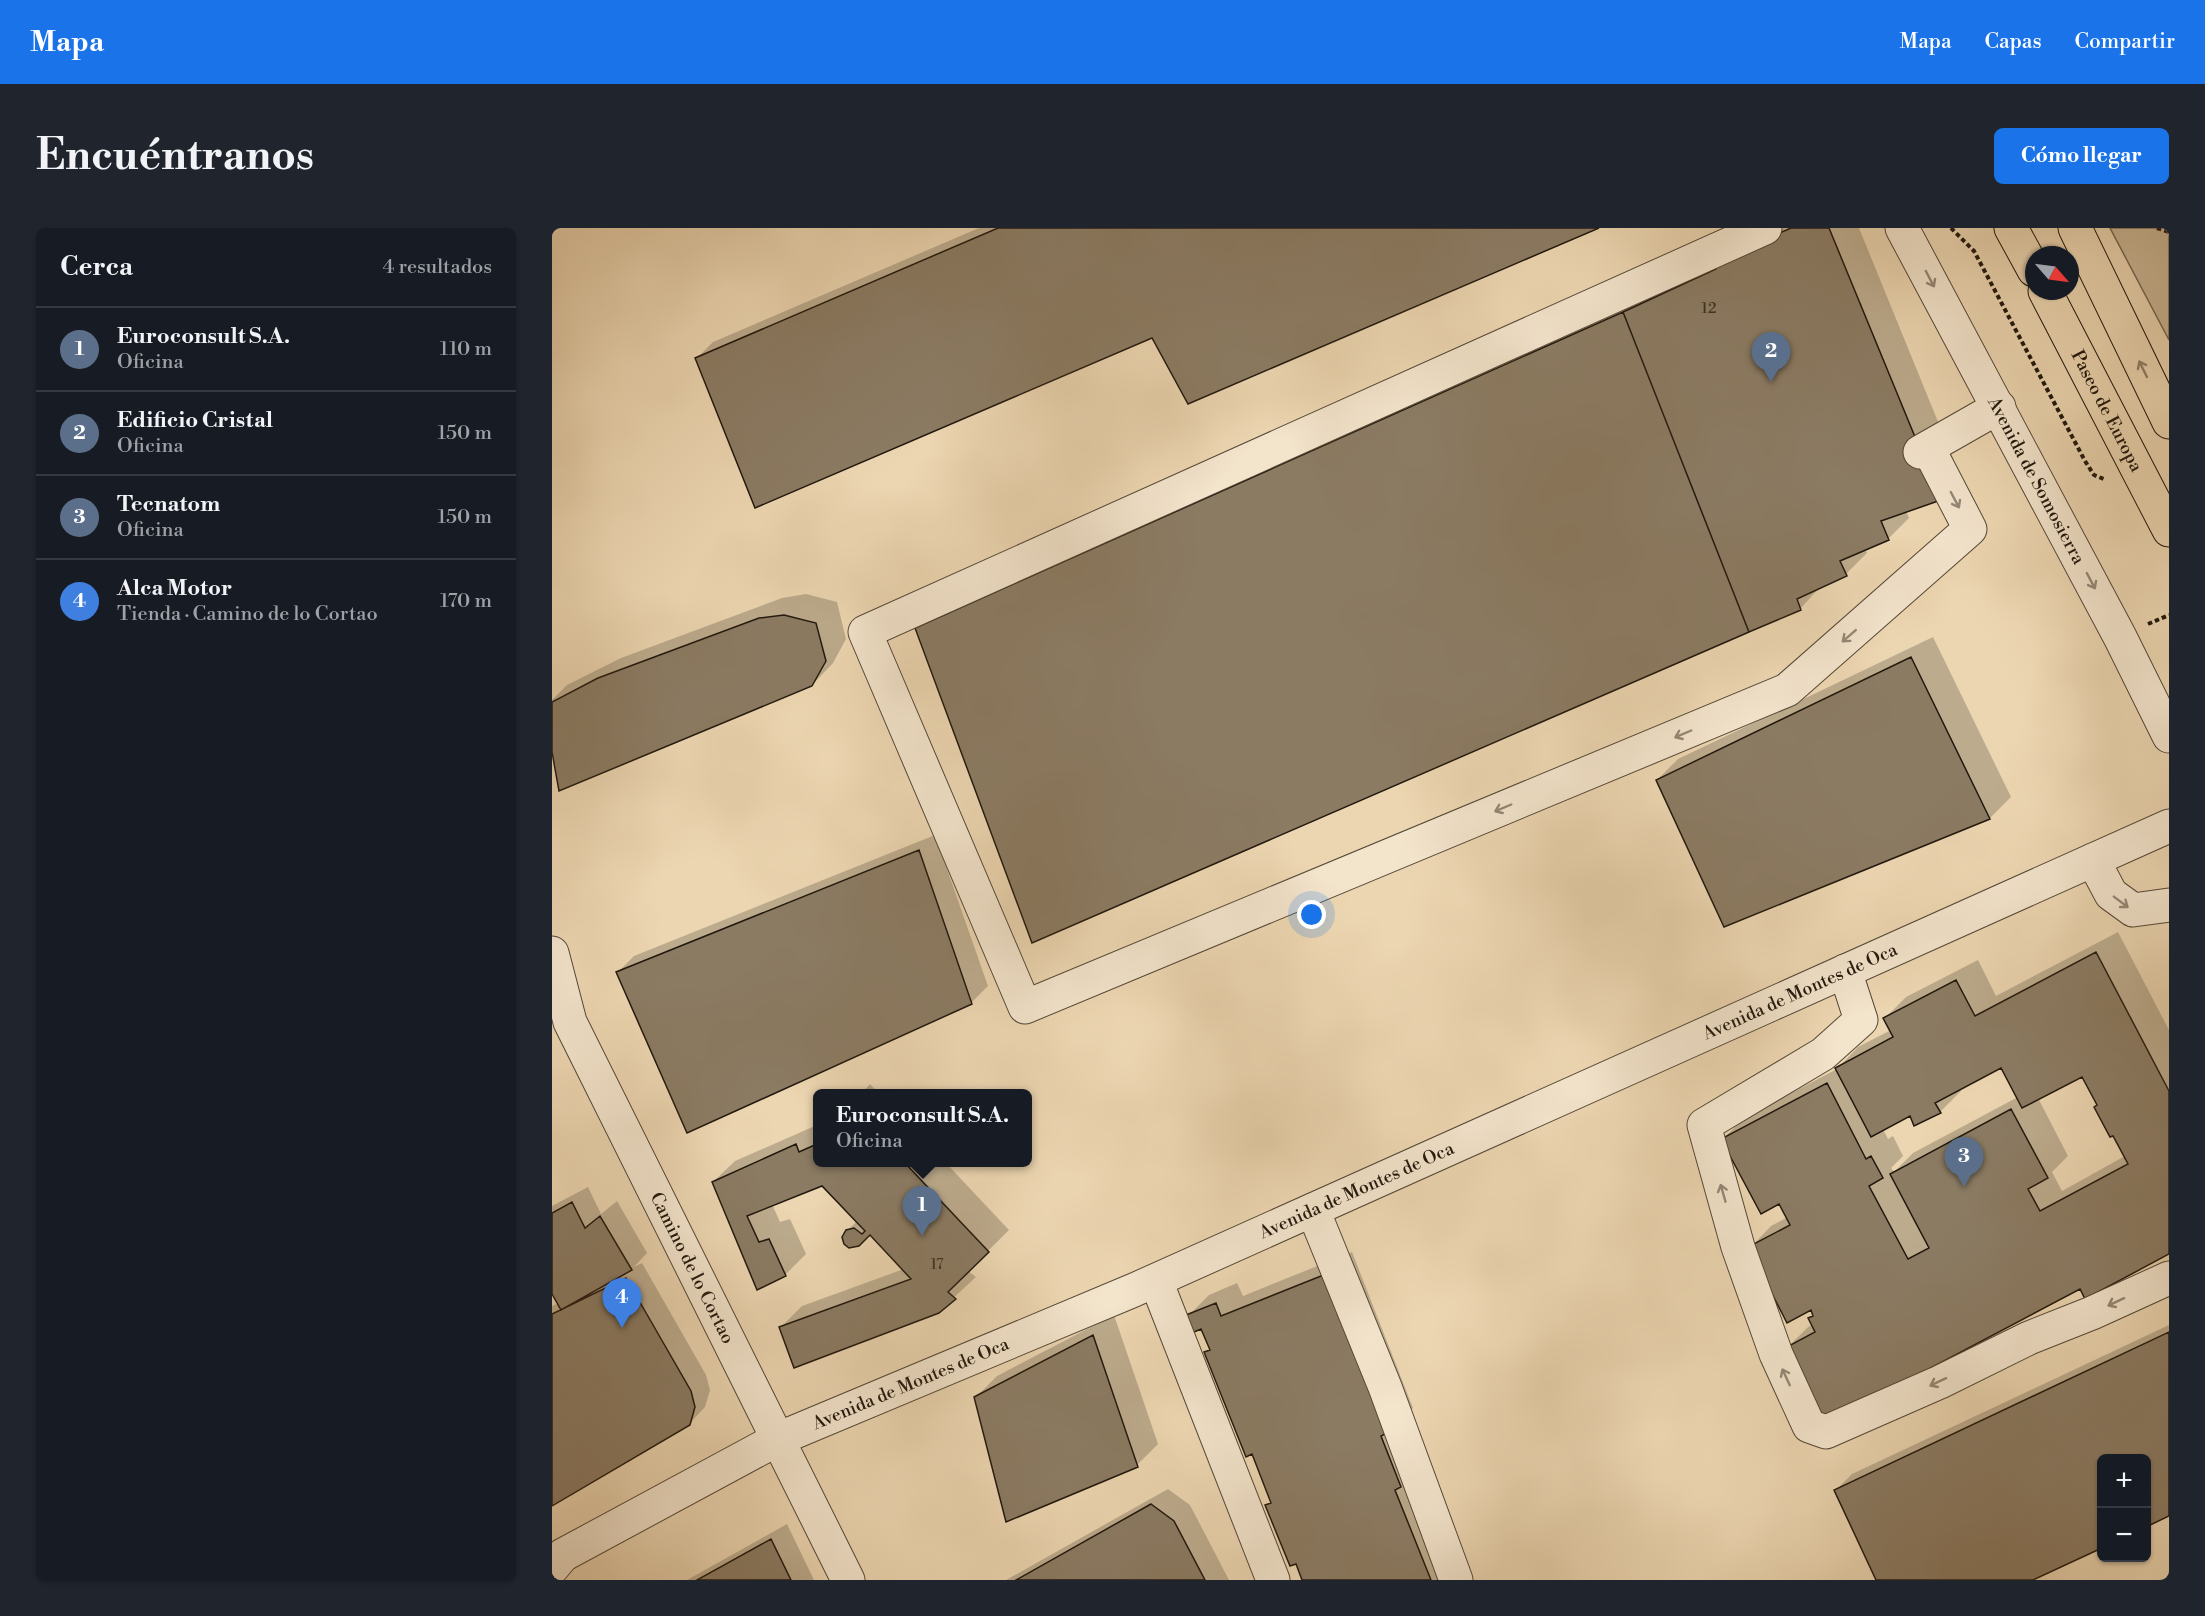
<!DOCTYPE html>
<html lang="es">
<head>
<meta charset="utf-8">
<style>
	body { margin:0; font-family:"Libre Bodoni",serif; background:#20242c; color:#f1f3f6 }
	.controls { position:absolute; right:18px; bottom:18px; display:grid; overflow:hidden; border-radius:9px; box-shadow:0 2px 4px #0004 }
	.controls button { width:54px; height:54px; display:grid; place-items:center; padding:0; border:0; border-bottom:2px solid #363941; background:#171b24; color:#f1f3f6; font:30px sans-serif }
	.compass { position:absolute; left:1473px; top:18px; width:54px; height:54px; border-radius:50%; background:#171b24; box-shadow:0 2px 4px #0004; rotate:118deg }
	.you { position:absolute; left:760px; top:687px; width:21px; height:21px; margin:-15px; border:4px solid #fff; border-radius:50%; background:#1a73e8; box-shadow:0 0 0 9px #1a73e833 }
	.badge { display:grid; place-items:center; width:39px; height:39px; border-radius:50%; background:#1a73e8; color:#fff; font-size:20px; font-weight:700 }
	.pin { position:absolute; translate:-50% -50px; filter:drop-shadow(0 2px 3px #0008) }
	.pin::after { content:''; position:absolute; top:32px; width:21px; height:18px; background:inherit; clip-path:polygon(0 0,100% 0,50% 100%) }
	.popup { position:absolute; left:261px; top:861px; width:219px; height:78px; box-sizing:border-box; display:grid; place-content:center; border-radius:9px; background:#171b24; filter:drop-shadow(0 2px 4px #0005); font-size:20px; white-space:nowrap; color:#9ea1a6 }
	.popup b { font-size:22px; color:#f1f3f6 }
	.popup::after { content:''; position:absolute; left:50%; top:100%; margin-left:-12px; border:12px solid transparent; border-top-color:#171b24 }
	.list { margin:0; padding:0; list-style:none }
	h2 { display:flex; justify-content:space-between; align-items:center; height:78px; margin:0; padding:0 24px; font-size:26px }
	h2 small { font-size:20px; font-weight:400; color:#9ea1a6 }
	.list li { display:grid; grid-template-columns:39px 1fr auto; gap:18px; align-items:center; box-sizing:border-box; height:84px; padding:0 24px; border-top:2px solid #363941 }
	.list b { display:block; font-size:22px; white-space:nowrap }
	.list p { margin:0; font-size:20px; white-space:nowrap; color:#9ea1a6 }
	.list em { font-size:20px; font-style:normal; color:#9ea1a6 }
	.map { position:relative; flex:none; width:1617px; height:1352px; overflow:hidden; border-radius:9px }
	header { display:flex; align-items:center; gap:36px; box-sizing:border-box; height:84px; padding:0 30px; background:#1a73e8; color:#fff }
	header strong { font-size:28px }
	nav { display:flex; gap:33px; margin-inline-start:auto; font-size:21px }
	.intro { display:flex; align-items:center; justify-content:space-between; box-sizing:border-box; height:144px; padding:0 36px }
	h1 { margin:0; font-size:42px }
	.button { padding:15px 27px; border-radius:9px; background:#1a73e8; color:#fff; font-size:21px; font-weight:700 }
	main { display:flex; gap:36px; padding:0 36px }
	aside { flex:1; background:#171b24; border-radius:9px; box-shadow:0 2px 4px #0004 }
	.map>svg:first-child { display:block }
</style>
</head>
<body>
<header>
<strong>Mapa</strong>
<nav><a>Mapa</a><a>Capas</a><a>Compartir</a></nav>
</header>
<div class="intro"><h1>Encuéntranos</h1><a class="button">Cómo llegar</a></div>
<main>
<aside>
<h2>Cerca<small>4 resultados</small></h2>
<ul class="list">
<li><span class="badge" style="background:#5c6f8a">1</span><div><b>Euroconsult S.A.</b><p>Oficina</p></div><em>110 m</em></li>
<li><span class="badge" style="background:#5c6f8a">2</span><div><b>Edificio Cristal</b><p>Oficina</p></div><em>150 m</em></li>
<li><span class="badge" style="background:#5c6f8a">3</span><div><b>Tecnatom</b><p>Oficina</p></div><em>150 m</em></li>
<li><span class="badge" style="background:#3f7fe0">4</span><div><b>Alca Motor</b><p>Tienda · Camino de lo Cortao</p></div><em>170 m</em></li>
</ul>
</aside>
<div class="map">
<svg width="1617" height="1352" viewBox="0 0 1617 1352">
	<rect width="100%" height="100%" fill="#ecd6b1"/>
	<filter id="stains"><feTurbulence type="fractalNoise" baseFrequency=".00333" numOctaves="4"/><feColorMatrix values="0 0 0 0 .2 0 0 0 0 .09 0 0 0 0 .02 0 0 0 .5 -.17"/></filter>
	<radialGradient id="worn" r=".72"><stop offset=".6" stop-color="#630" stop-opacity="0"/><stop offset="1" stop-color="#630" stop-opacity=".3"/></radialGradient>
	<path fill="#c9b695" stroke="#756752" stroke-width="1.5" d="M1558 0H1617V112Z"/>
	<path fill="#0003" fill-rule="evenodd" d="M427 0H1043L601 108 145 130 161 114Z
		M1215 0H1307L1409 250 1354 283 1357 290 1336 311 1313 321 1315 325 1294 346 1269 358 1248 381 365 400 386 379Z
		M254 366 285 374 294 411 281 435 260 457 0 516V472L15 457 69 430 230 370Z
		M1381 409 1459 569 1438 590 1173 697 1105 552 1126 531Z
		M383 607 436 758 420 774 136 903 66 744 82 728Z
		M1566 704 1617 802V1024L1529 1059 1235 1120 1256 1099 1261 1096 1258 1090 1262 1086 1259 1080 1198 1020 1219 998 1236 989 1228 974 1171 911 1192 890 1285 841 1306 819 1339 802 1333 790 1354 769 1426 732 1444 768ZM1450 838 1466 869 1361 925 1342 944 1339 940 1351 928 1341 908 1336 911 1331 901 1358 886 1388 884 1409 863 1408 860ZM1530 847 1573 928 1510 963 1500 944 1516 928 1486 870Z
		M318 856 327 866H309Z
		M265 897V934H393L457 1002 416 1043 424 1049 386 1084 229 1099 250 1078 352 1041 318 1005 307 1017 293 1005 305 993 270 956 220 976 228 994 238 991 254 1026 233 1047 206 1060 161 954 183 933Z
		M36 959 49 986 65 973 95 1025 82 1039 90 1035 154 1147 158 1162 153 1179 137 1196 0 1276V1078L7 1075 0 1063V978Z
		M800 1024 861 1180 851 1190 908 1352H752L744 1334 715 1278 720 1273 701 1224 654 1125 659 1120 650 1099 636 1088 657 1067 685 1055 691 1068Z
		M562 1087 606 1216 585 1237 424 1169 445 1148Z
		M1617 1097V1286L1594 1230H1550L1284 1262 1300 1246Z
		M616 1261 638 1277 677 1352H454Z
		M235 1296 262 1352H135Z"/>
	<path fill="#8b7b63" stroke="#21180e" stroke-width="1.5" d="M446 0H1047L636 176 600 110 203 280 143 130Z
		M1239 0H1277L1389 272 1329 293 1337 312 1288 333 1295 348 1245 371 1249 382 1197 404 1071 84 1164 41 1167 32Z
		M1071 84 1197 404 480 715 363 400Z
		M232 387 264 395 274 433 260 458 7 563 0 524V474L46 450 207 390Z
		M1359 429 1438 591 1172 699 1104 552Z
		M367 622 420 776 135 905 64 744Z
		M1544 724 1617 863V1026L1533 1071 1528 1061 1273 1196 1233 1120 1263 1104 1256 1090 1261 1088 1259 1082 1235 1095 1196 1019 1238 997 1227 976 1209 986 1169 911 1275 855 1314 931 1319 928 1331 950 1317 958 1356 1031 1377 1020 1338 946 1459 881 1496 950 1476 961 1488 983 1576 936 1561 908 1558 909 1542 879 1545 877 1530 849 1470 880 1449 840 1383 875 1389 885 1362 898 1358 888 1319 909 1283 840 1341 809 1331 790 1404 752 1423 788Z
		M244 916 247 924 265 916V934H352L437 1024 396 1064 404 1071 387 1085 242 1140 227 1099 359 1051 318 1007 307 1018 297 1020 292 1016 290 1009 294 1002 302 1000 310 1006 313 1003 270 958 195 988 207 1014 217 1011 234 1048 205 1062 160 954Z
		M20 974 33 1000 48 988 80 1042 9 1082 0 1066V985Z
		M779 1044 841 1202 829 1208 849 1259 843 1262 879 1352H750L744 1336 738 1338 713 1277 719 1275 700 1226 694 1229 652 1124 658 1122 649 1101 640 1105 634 1087 664 1075 669 1088Z
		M74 1050 139 1163 143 1179 138 1197 0 1278V1086Z
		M1617 1104V1288L1594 1299V1230H1550V1320L1481 1352H1324L1282 1262Z
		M541 1107 586 1239 454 1294 422 1169Z
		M599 1276 622 1293 653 1352H464Z
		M219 1311 239 1352H145Z"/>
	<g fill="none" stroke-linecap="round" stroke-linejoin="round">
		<defs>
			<g id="minor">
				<path d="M1213 0 313 404 473 779 1235 462 1418 301 1376 220"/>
				<path id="s1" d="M1350 0 1568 409 1617 508"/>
				<path d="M1368 224 1447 179"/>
				<path d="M1541 632 1559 666 1581 682 1617 677"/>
				<path id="s2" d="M0 725 18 794 296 1352"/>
				<path d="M1293 743 1309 792 1271 826 1152 897 1186 1019 1224 1126 1257 1198 1274 1204 1388 1154 1477 1110 1540 1085 1617 1050"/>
				<path d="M761 982 833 1159 904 1352"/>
				<path d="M604 1053 721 1352"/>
				<path id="s3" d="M0 1340 11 1327 226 1211 582 1062 1617 598"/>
			</g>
			<g id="major">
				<path d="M1459 0 1482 42"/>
				<path d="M1523 0 1617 194"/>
				<path id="s4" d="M1493 63 1617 302"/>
			</g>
		</defs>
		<use href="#minor" stroke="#544837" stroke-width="35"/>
		<use href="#major" stroke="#21180e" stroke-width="35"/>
		<path stroke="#21180e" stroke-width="4" stroke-dasharray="4.5 3" stroke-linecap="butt" d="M1399 0 1422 23 1533 233 1542 247 1554 252
			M1605 0 1617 4
			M1596 396 1617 387"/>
		<use href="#minor" stroke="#f3e4cc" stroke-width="33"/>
		<use href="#major" stroke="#ecd6b1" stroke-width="33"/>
	</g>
	<defs><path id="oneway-shaft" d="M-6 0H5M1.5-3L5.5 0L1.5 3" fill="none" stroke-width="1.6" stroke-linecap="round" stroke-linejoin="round" transform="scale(1.5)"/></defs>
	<g stroke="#948876">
		<use href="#oneway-shaft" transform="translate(1378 51) rotate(62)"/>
		<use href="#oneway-shaft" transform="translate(1403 272) rotate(62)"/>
		<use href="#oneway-shaft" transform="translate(1539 353) rotate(62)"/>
		<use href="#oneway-shaft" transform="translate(1297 408) rotate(139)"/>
		<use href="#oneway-shaft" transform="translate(1131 506) rotate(157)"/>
		<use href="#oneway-shaft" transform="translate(951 580) rotate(157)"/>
		<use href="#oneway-shaft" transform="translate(1569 674) rotate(37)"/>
		<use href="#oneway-shaft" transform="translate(1171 965) rotate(-106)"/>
		<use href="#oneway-shaft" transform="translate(1564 1074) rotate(155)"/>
		<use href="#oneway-shaft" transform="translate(1234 1149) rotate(-115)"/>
		<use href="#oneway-shaft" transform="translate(1386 1154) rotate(155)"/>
	</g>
	<use stroke="#918068" href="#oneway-shaft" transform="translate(1591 141) rotate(-116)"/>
	<g text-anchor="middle" stroke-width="6" stroke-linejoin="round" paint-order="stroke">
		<g font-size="15" fill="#3c3123">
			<text x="1157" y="85">12</text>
			<text x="385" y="1041">17</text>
		</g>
		<g font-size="18" fill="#21180e" stroke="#f3e4cc">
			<text dy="6" stroke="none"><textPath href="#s4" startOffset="135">Paseo de Europa</textPath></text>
			<text dy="6" stroke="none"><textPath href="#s1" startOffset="286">Avenida de Somosierra</textPath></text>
			<text dy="6" stroke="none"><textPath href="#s3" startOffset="1377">Avenida de Montes de Oca</textPath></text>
			<text dy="6" stroke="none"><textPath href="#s3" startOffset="891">Avenida de Montes de Oca</textPath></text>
			<text dy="6" stroke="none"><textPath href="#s2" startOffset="346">Camino de lo Cortao</textPath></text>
			<text dy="6" stroke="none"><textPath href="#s3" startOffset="405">Avenida de Montes de Oca</textPath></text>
		</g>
	</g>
	<rect width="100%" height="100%" filter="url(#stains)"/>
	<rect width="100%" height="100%" fill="url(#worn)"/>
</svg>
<div class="controls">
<button>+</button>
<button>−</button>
</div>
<svg class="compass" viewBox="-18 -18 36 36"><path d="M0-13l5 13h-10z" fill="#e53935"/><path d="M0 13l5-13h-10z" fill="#9ea1a6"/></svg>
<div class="you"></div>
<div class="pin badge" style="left:370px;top:1008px;background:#5c6f8a">1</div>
<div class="popup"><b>Euroconsult S.A.</b>Oficina</div>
<div class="pin badge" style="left:1219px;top:154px;background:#5c6f8a">2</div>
<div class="pin badge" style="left:1412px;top:959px;background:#5c6f8a">3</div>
<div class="pin badge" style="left:70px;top:1100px;background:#3f7fe0">4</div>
</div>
</main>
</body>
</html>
